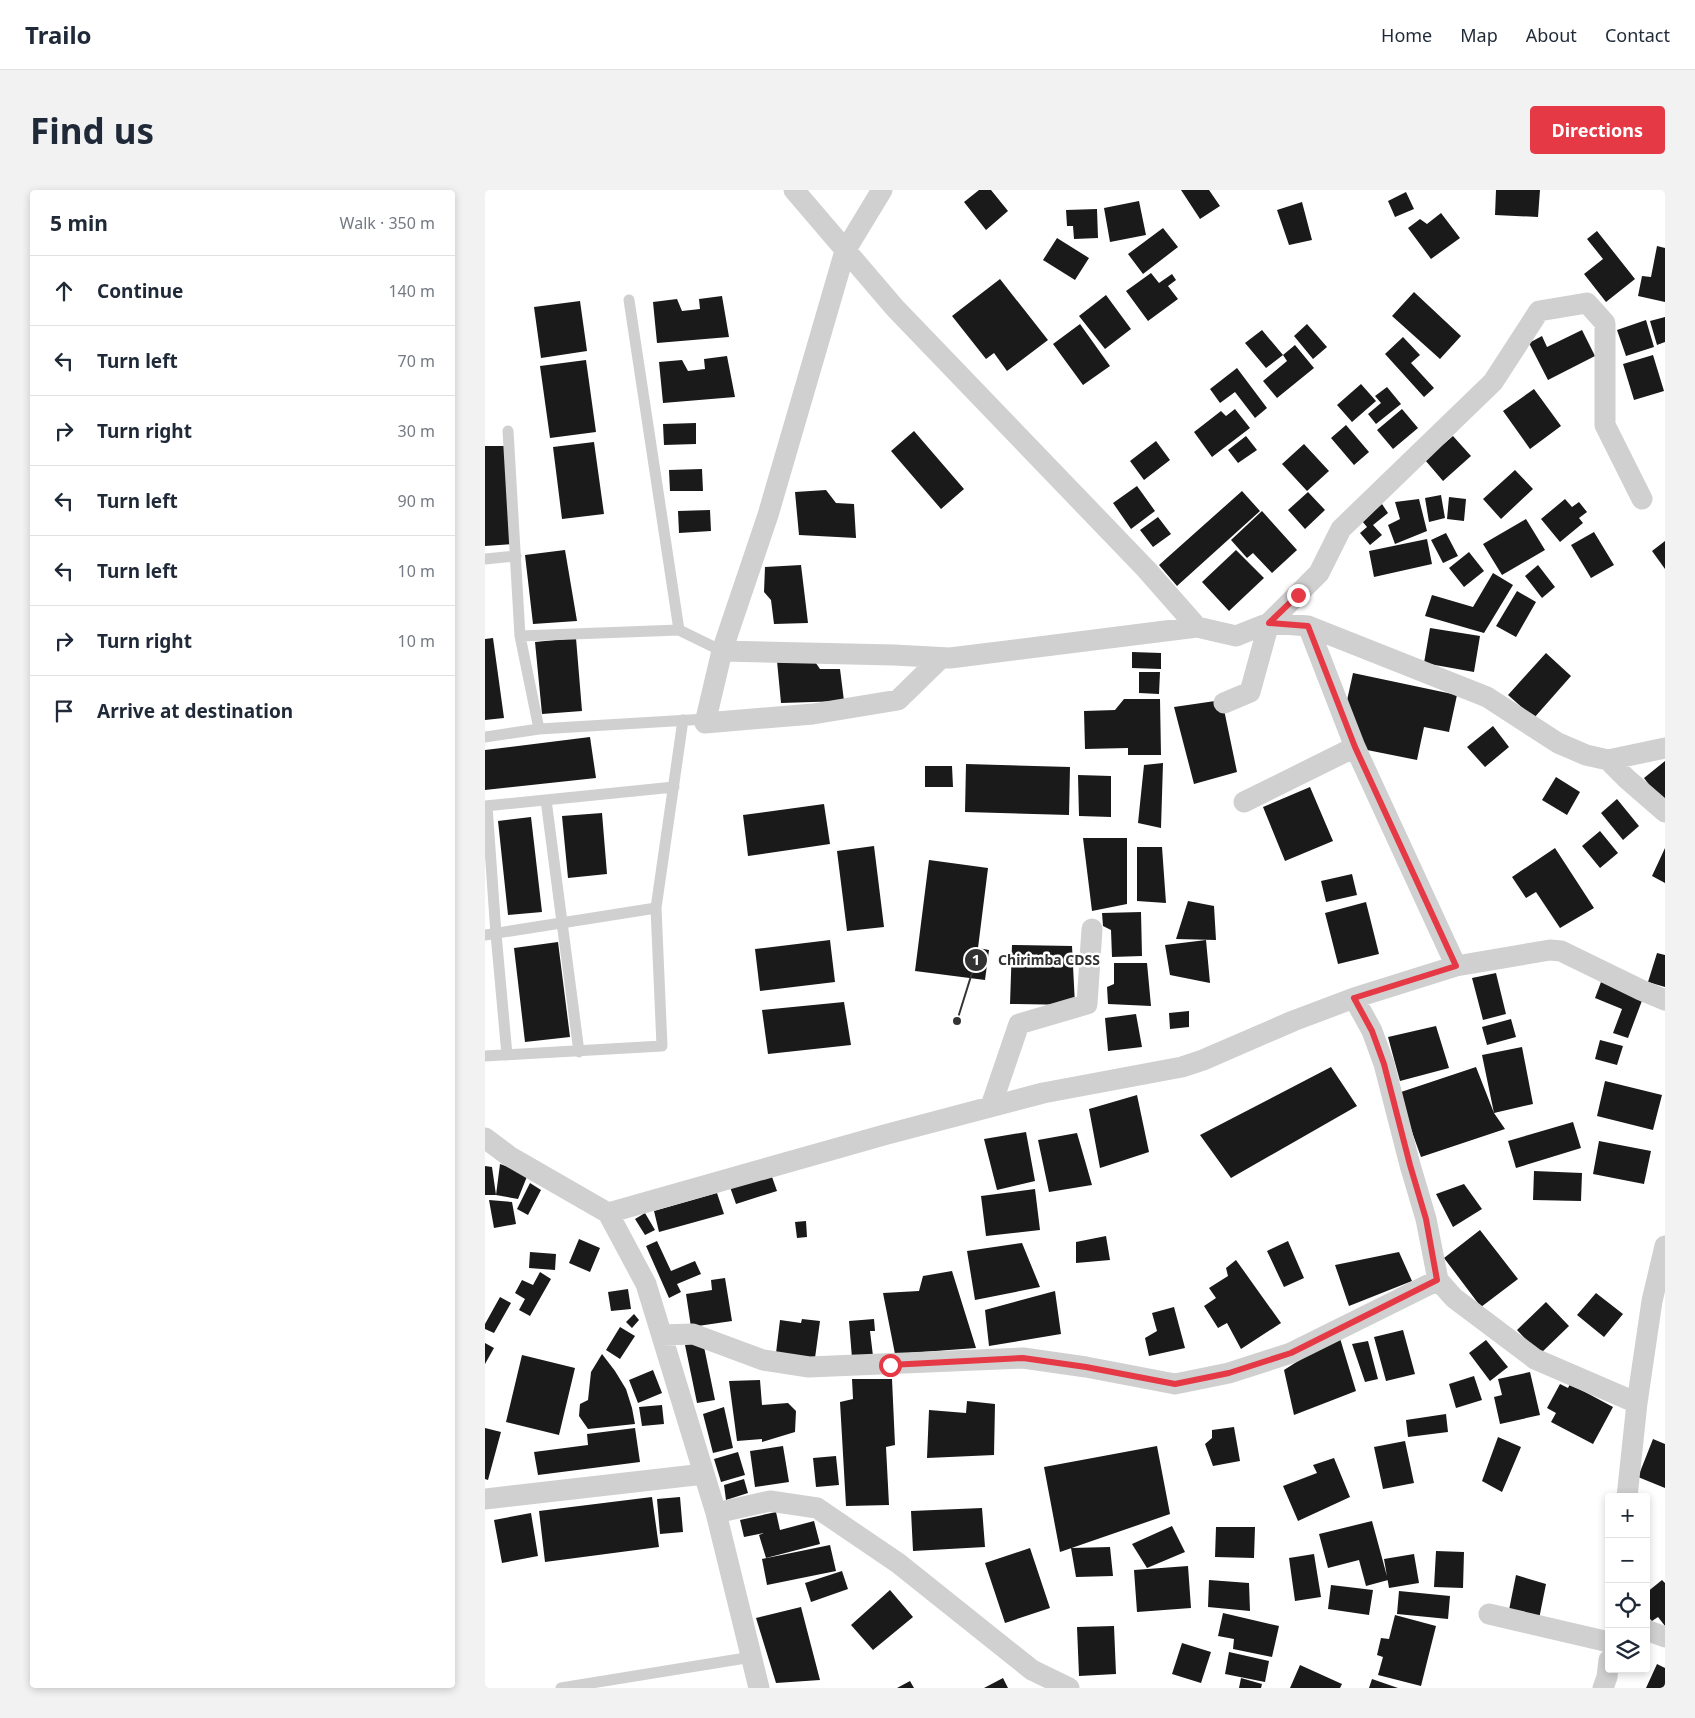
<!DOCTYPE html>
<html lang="en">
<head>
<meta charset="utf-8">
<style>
	body { margin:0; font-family:"Noto Sans",sans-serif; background:#f2f2f3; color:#1f2937 }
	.controls { position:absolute; right:15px; bottom:15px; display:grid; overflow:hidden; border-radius:5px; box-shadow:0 2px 8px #0003 }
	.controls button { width:45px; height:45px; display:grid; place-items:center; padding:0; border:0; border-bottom:1px solid #e0e1e3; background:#fff; color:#1f2937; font:25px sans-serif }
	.stop { position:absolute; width:15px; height:15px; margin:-11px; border:4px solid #e63946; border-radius:50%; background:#fff }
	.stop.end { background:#e63946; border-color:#fff; box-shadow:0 1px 5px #0008 }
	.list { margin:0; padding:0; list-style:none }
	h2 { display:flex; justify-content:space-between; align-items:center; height:65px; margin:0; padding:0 20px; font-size:21px }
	h2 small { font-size:16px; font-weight:400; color:#747a83 }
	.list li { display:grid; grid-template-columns:32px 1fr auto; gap:15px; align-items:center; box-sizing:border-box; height:70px; padding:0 20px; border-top:1px solid #e0e1e3 }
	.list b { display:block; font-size:19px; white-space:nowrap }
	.list em { font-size:16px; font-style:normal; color:#747a83 }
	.icon { flex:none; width:28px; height:28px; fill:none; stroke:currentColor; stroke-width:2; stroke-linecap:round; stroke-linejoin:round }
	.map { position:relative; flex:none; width:1180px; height:1498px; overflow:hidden; border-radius:5px }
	header { display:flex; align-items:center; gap:30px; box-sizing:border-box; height:70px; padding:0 25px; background:#fff; border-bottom:1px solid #e0e1e3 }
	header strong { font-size:24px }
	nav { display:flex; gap:28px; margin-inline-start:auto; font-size:18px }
	.intro { display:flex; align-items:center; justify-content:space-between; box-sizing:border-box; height:120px; padding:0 30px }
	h1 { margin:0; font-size:35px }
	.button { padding:12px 22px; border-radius:5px; background:#e63946; color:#fff; font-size:18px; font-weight:700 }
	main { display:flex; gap:30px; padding:0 30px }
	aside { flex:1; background:#fff; border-radius:5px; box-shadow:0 2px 8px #0003 }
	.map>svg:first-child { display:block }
</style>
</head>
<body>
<header>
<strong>Trailo</strong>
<nav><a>Home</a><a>Map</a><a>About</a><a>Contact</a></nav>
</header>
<div class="intro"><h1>Find us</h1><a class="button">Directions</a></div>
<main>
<aside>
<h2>5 min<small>Walk · 350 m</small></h2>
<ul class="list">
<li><svg class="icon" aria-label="ahead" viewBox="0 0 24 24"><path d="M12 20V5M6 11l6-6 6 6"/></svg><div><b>Continue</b></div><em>140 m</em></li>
<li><svg class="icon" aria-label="left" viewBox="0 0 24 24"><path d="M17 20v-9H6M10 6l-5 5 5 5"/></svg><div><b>Turn left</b></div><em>70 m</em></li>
<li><svg class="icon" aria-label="right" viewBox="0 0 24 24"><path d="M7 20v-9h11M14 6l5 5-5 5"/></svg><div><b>Turn right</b></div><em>30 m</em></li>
<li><svg class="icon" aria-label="left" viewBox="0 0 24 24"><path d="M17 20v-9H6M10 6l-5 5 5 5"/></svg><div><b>Turn left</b></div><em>90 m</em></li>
<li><svg class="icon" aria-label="left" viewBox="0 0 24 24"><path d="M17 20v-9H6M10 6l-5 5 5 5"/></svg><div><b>Turn left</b></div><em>10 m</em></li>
<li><svg class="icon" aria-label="right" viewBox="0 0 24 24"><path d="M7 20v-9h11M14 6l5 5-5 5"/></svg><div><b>Turn right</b></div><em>10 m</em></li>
<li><svg class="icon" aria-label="arrive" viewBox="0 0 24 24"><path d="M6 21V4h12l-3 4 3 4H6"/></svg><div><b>Arrive at destination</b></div></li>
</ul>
</aside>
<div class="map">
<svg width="1180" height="1498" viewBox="0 0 1180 1498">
	<rect width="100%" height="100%" fill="#fff"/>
	<path fill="#1a1a1a" d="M494 0H506L523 21 501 40 479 12Z
		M696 0H724L735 16 715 29Z
		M1011 0H1055L1053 27 1010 25Z
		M921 2 929 19 910 27 903 11Z
		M654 11 661 45 625 52 619 18Z
		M817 12 827 50 804 55 792 20Z
		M612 19 613 48 589 49 588 36H582L581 20Z
		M956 23 975 48 946 69 923 38 935 29 942 34Z
		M678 38 693 57 658 84 643 64Z
		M1112 41 1150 89 1121 112 1099 84 1118 69 1102 49Z
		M572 48 604 68 590 90 558 70Z
		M1172 56 1180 58V112L1153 106 1157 86 1166 87Z
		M666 83 674 93 687 84 691 90 683 96 693 109 663 131 641 101Z
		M515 89 563 150 522 181 509 163 501 169 467 126Z
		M929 102 976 146 955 169 907 126Z
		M621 105 646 139 620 159 594 126Z
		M237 106 244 147 172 153 168 112 192 109 197 121 215 119 214 109Z
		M95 111 102 161 56 168 49 117Z
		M1180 127V152L1172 155 1165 131Z
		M1161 130 1169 157 1141 166 1132 140Z
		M595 134 625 176 598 195 568 154Z
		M822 134 842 157 828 169 809 146Z
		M777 140 798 165 781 178 760 153Z
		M1097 140 1110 166 1063 190 1044 153 1057 146 1062 157Z
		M918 147 935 165 926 173 949 198 939 207 900 164Z
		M810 155 829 178 792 208 778 191 802 171 798 165Z
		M1168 165 1179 201 1149 210 1138 174Z
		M242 166 250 207 178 213 174 172 197 170 203 181 220 179 219 169Z
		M101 170 111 242 65 248 55 176Z
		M752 178 782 218 770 228 750 202 735 213 725 199Z
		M876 194 891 211 867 232 852 215Z
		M902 197 916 214 891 234 883 224 896 213 890 206Z
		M1049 199 1076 236 1045 259 1018 221Z
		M750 219 765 238 727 267 709 242 736 221 741 226Z
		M917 219 933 238 908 259 892 240Z
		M211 233V254L179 255 178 234Z
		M861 235 884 262 869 275 846 248Z
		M429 241 479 299 456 319 406 261Z
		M761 246 772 260 753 273 743 260Z
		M968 246 986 266 958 291 940 270Z
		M671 251 685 270 659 290 645 271Z
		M109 252 119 324 77 329 68 257Z
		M819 254 844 281 822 301 797 274Z
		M0 256H19L27 354 0 356Z
		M217 279 218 301H185L184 280Z
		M1030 280 1048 299 1016 329 998 309Z
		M652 296 670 321 646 339 628 313Z
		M341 300 351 313 369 314 371 348 314 345 310 302Z
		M757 301 775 321 692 396 674 375Z
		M823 302 840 320 820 339 803 320Z
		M956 305 960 328 944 332 940 308Z
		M964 307 981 309 979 331 962 329Z
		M934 309 942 341 910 354 903 335 915 329 910 312Z
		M1080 309 1087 317 1094 312 1102 322 1094 328 1098 333 1075 352 1056 329Z
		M897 314 903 323 888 335 897 345 885 355 875 343 882 337 877 331Z
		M225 320 226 341 194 343 193 321Z
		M777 321 812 360 787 383 768 363 762 368 746 350Z
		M673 327 686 344 668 357 655 340Z
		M1041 329 1060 360 1017 385 998 354Z
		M1109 342 1129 375 1106 388 1086 355Z
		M961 343 973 366 958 373 946 350Z
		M942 349 947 374 889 387 884 361Z
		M1180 351V379L1167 361Z
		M80 360 92 431 48 434 40 365Z
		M751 360 779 388 744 421 717 392Z
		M984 362 999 381 979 397 964 378Z
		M316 375 323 433 289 434 286 410 279 402 280 377Z
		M1053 375 1070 397 1057 408 1040 386Z
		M1008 383 1028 395 999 443 940 426 947 405 988 417Z
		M1032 401 1051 412 1031 447 1011 436Z
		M945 438 995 446 989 482 939 473Z
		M8 448 19 528 0 530V449Z
		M91 448 97 521 57 524 50 452Z
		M647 462 676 463V479L647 478Z
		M1061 463 1086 486 1049 528 1023 505Z
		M326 466 335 479H355L359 511 296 513 292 471Z
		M654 482H675L674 504 654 503Z
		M868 483 972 505 964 542 939 537 932 570 877 559 861 515Z
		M639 509H675L676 565H643V558L600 559 599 521 630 520Z
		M737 510 752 582 709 594 689 517Z
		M1008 536 1024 557 1000 577 982 557Z
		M105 547 111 588 0 600V560Z
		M1180 571V616L1159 588Z
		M678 573 676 638 653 633 659 575Z
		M481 574 585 577 584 625 480 622Z
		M440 576H467L468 597H440Z
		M593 585 626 586V627L594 626Z
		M1071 587 1095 602 1082 625 1057 610Z
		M825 597 848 651 800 671 778 617Z
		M1132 609 1154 636 1138 650 1116 623Z
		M339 614 345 654 263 666 258 625Z
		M117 623 122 684 83 688 77 626Z
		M46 627 57 722 23 725 13 631Z
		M1115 641 1133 663 1115 678 1097 656Z
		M598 648H642V714L607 721Z
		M389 656 399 737 362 741 352 661Z
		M652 657H677L681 713 652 711Z
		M1070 658 1109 718 1075 738 1051 702 1041 708 1027 687Z
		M1180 658V693L1167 686Z
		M444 670 503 678 493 758 504 760 500 790 430 781Z
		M867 684 872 705 841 712 836 691Z
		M703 711 729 716 731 750 691 749Z
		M881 712 894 764 853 774 840 723Z
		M656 722 657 766 627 767 626 740 618 736 617 723Z
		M345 750 350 792 275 801 270 759Z
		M721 750 725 793 685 785 680 755Z
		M73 752 85 847 40 852 29 758Z
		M527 755 587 756 590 815 525 814Z
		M1172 763 1180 765V797L1163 792Z
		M629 773H662L666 816 623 814 622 797 629 794Z
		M1011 783 1021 824 998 830 987 788Z
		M1116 792 1158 808 1143 848 1128 843 1137 819 1110 808Z
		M359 812 366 855 283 864 277 820Z
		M704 821V837L685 839 684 823Z
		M651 824 657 857 623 861 620 828Z
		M1026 829 1031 847 1002 855 997 837Z
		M951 836 964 878 915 891 903 847Z
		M1115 850 1138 856 1132 875 1110 869Z
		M1037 857 1048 914 1009 923 1020 939 936 967 913 903 991 877 1009 923 997 865Z
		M846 877 872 916 746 988 715 945Z
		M1120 891 1177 905 1168 940 1112 926Z
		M652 905 664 962 615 978 604 919Z
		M1088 932 1096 958 1031 978 1023 951Z
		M541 942 550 991 512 1000 499 949Z
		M592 943 607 995 564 1002 553 950Z
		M1114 951 1166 961 1159 994 1108 984Z
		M15 974 43 984 33 1009 11 1005Z
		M0 976 7 977 11 1005H0Z
		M1049 981 1097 983 1096 1011 1048 1010Z
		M286 984 292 1001 251 1014 245 997Z
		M45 993 56 1000 43 1025 32 1019Z
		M979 994 997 1019 968 1037 951 1004Z
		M550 999 555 1040 501 1046 496 1006Z
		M232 1003 239 1024 174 1042 169 1021Z
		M4 1010 27 1012 31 1034 9 1038Z
		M160 1023 170 1040 160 1045 150 1029Z
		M321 1031 322 1047 312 1048 310 1032Z
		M995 1040 1033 1089 996 1117 959 1068Z
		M621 1046 625 1070 591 1073V1052Z
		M94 1049 115 1058 105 1082 84 1073Z
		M172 1051 186 1081 210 1071 216 1084 192 1094 196 1102 184 1108 161 1056Z
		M803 1051 819 1088 799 1097 782 1061Z
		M537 1053 555 1097 490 1110 482 1061Z
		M45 1062 71 1064 70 1080 44 1078Z
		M914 1062 927 1091 864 1116 850 1075Z
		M751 1070 796 1133 756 1159 742 1133 733 1138 719 1116 731 1108 724 1098 743 1086 741 1078Z
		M467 1081 491 1158 410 1164 398 1103 434 1101 438 1086Z
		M55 1082 66 1089 45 1126 34 1120 40 1109 30 1103 37 1090 48 1095Z
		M240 1088 247 1131 206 1137 201 1104 227 1100 226 1090Z
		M143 1099 146 1119 126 1121 123 1102Z
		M570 1101 576 1144 504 1156 500 1120Z
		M1111 1103 1138 1124 1119 1147 1092 1125Z
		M15 1107 26 1113 9 1143 0 1139V1134Z
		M1061 1112 1084 1136 1055 1164 1032 1140Z
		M689 1117 700 1158 664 1166 660 1148 672 1141 667 1123Z
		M149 1124 154 1130 147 1138 141 1132Z
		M317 1129 335 1131 330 1168 291 1163 295 1130 316 1133Z
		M389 1129 390 1141H385L388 1166 367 1168 364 1131Z
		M135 1137 150 1146 135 1169 121 1160Z
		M918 1140 930 1184 901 1191 889 1147Z
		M854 1145 871 1201 809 1225 799 1180Z
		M1001 1150 1023 1177 1005 1191 984 1163Z
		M883 1151 893 1189 880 1192 867 1154Z
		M218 1152 230 1210 212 1213 200 1155Z
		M0 1153 9 1158 0 1174Z
		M117 1164 130 1181 141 1199 147 1218 150 1234 103 1239 94 1226 95 1214 103 1210 106 1182Z
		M37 1165 90 1178 74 1245 21 1232Z
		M168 1180 177 1203 153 1213 144 1190Z
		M1045 1182 1055 1225 1015 1234 1009 1207 1017 1205 1013 1189Z
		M989 1186 997 1210 971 1218 964 1194Z
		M367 1189H407L410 1255 401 1257 404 1315 361 1316 355 1212 368 1209Z
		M275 1190 277 1215 303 1213 311 1221 310 1242 277 1252V1249L252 1251 244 1191Z
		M1075 1194 1083 1198 1085 1194 1128 1217 1108 1254 1066 1232 1071 1223 1062 1218Z
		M482 1211 510 1214 509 1265 442 1268 444 1220 481 1223Z
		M177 1215 179 1234 157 1236 154 1217Z
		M239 1217 248 1258 228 1263 218 1224Z
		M961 1224 963 1242 923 1247 921 1230Z
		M749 1237 755 1271 728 1276 720 1254 727 1248V1240Z
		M0 1238 16 1242 3 1290 0 1289Z
		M150 1238 155 1272 53 1285 49 1262 103 1255 102 1244Z
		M1013 1247 1036 1257 1017 1302 997 1291Z
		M1168 1249 1180 1254V1298L1153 1287Z
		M920 1251 929 1293 898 1299 889 1257Z
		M298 1256 304 1292 270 1297 265 1261Z
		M672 1256 685 1324 575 1362 559 1277Z
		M253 1262 260 1285 236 1292 229 1269Z
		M351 1266 354 1295 331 1297 328 1268Z
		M849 1268 865 1307 813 1331 798 1296 832 1283 828 1275Z
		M259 1289 263 1303 241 1310 239 1295Z
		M167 1307 174 1357 60 1372 54 1321Z
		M195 1307 198 1342 175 1344 172 1309Z
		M497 1318 500 1357 428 1361 426 1321Z
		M291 1322 295 1340 329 1331 335 1354 281 1368 274 1345 279 1343 259 1347 255 1330Z
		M46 1323 53 1366 17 1373 9 1330Z
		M887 1331 903 1390 881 1396 874 1370 843 1378 834 1344Z
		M687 1336 700 1362 662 1378 647 1354Z
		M731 1337H770L769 1368 730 1367Z
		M345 1355 351 1381 282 1395 277 1369Z
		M625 1357 628 1386 591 1387 586 1358Z
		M545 1358 565 1418 520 1433 500 1373Z
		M951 1361 979 1362 978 1398 949 1397Z
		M829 1364 836 1407 810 1411 804 1368Z
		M929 1364 934 1393 904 1398 899 1369Z
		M703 1376 706 1418 652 1422 649 1380Z
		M357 1381 363 1399 326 1412 320 1393Z
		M1031 1385 1061 1394 1054 1429 1024 1420Z
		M724 1390 764 1393 765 1421 723 1417Z
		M1177 1390 1180 1393V1436L1173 1427 1167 1431 1161 1425V1403Z
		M846 1395 888 1400 884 1425 843 1419Z
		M405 1400 428 1427 388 1460 366 1435Z
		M914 1401 965 1406 963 1429 912 1424Z
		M316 1417 335 1490 291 1493 271 1428Z
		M738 1423 794 1436 787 1467 748 1459 749 1449 733 1446Z
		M910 1425 951 1436 936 1496 893 1485 898 1467 892 1465 896 1448 904 1449Z
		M629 1436 631 1484 594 1486 592 1437Z
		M697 1453 726 1462 716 1493 687 1484Z
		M744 1462 784 1471 780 1492 740 1484Z
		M1172 1474 1180 1478V1498H1161Z
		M815 1475 857 1494 855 1498H805Z
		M518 1488 523 1498H499Z
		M756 1488 777 1494 776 1498H754Z
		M887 1489 913 1498H884Z
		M425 1491 429 1498H412Z"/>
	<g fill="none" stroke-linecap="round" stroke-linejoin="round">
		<path stroke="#d0d0d0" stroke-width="11" d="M23 241 35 446 54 539
			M0 369 31 366
			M194 440 237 461
			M35 446 194 440 144 110
			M0 547 54 539 221 529
			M61 610 94 862
			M0 616 189 597
			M2 616 11 744 22 865
			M0 745 171 718 198 530
			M0 866 177 856 171 718
			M76 1498 267 1467"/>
		<path stroke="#d0d0d0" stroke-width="21" d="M309 0 410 118 661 379 712 437 751 446 784 433 823 436 870 557 971 776
			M397 0 360 61 283 325 237 461 220 533 328 524 413 510 456 468
			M823 436 1002 507 1073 553 1101 565 1123 570 1180 558
			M237 461 409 465 465 468 712 437
			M739 513 765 502 784 433 834 383 856 339 1008 192 1054 121 1102 113 1120 133V235L1157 309
			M1123 570 1142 589 1180 622
			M759 612 870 557
			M869 808 887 841 899 874 925 975 941 1029 953 1090 969 1108 1050 1169 1152 1213
			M506 916 534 834 602 814 607 739
			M0 948 24 966 123 1023 161 1094 231 1323 274 1498
			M123 1023 399 945 558 903 697 877 718 870 808 831 869 808 971 776 1065 760 1076 761 1156 800 1180 810
			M177 1145 208 1144 278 1170 324 1177 538 1168 601 1177 690 1194 744 1183 806 1163 953 1090
			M1142 1307 1152 1213 1167 1111 1180 1056
			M0 1309 219 1284
			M231 1323 285 1311 332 1318 413 1373 547 1480 584 1498
			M1004 1424 1124 1452
			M1161 1440 1180 1447
			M1118 1498 1122 1487 1124 1470"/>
	</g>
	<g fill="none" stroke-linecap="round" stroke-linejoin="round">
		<path stroke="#e63946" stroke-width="6" d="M405 1175 538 1168 601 1177 690 1194 744 1183 806 1163 952 1090 941 1029 925 975 899 874 887 841 869 808 971 776 870 557 823 436 784 433 813 405"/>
	</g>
	<path fill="none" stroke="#333" stroke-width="2" d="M472 831L491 770"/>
	<g fill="#333" stroke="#fff" stroke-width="2">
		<circle cx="472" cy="831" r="5"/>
		<circle cx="491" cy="770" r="12"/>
	</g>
	<g font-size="15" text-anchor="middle" font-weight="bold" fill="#fff">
		<text x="491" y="775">1</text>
	</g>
	<g font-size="14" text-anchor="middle" font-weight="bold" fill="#333" stroke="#fff" stroke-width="5" stroke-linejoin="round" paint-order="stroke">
		<text x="564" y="775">Chirimba CDSS</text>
	</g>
</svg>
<div class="controls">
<button>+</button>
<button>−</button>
<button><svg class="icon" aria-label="locate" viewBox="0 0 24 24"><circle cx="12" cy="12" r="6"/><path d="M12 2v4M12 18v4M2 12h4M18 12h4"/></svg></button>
<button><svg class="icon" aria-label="layers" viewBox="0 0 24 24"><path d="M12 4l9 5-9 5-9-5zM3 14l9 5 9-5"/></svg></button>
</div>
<div class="stop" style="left:405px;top:1175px"></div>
<div class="stop end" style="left:813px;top:405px"></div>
</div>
</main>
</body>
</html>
